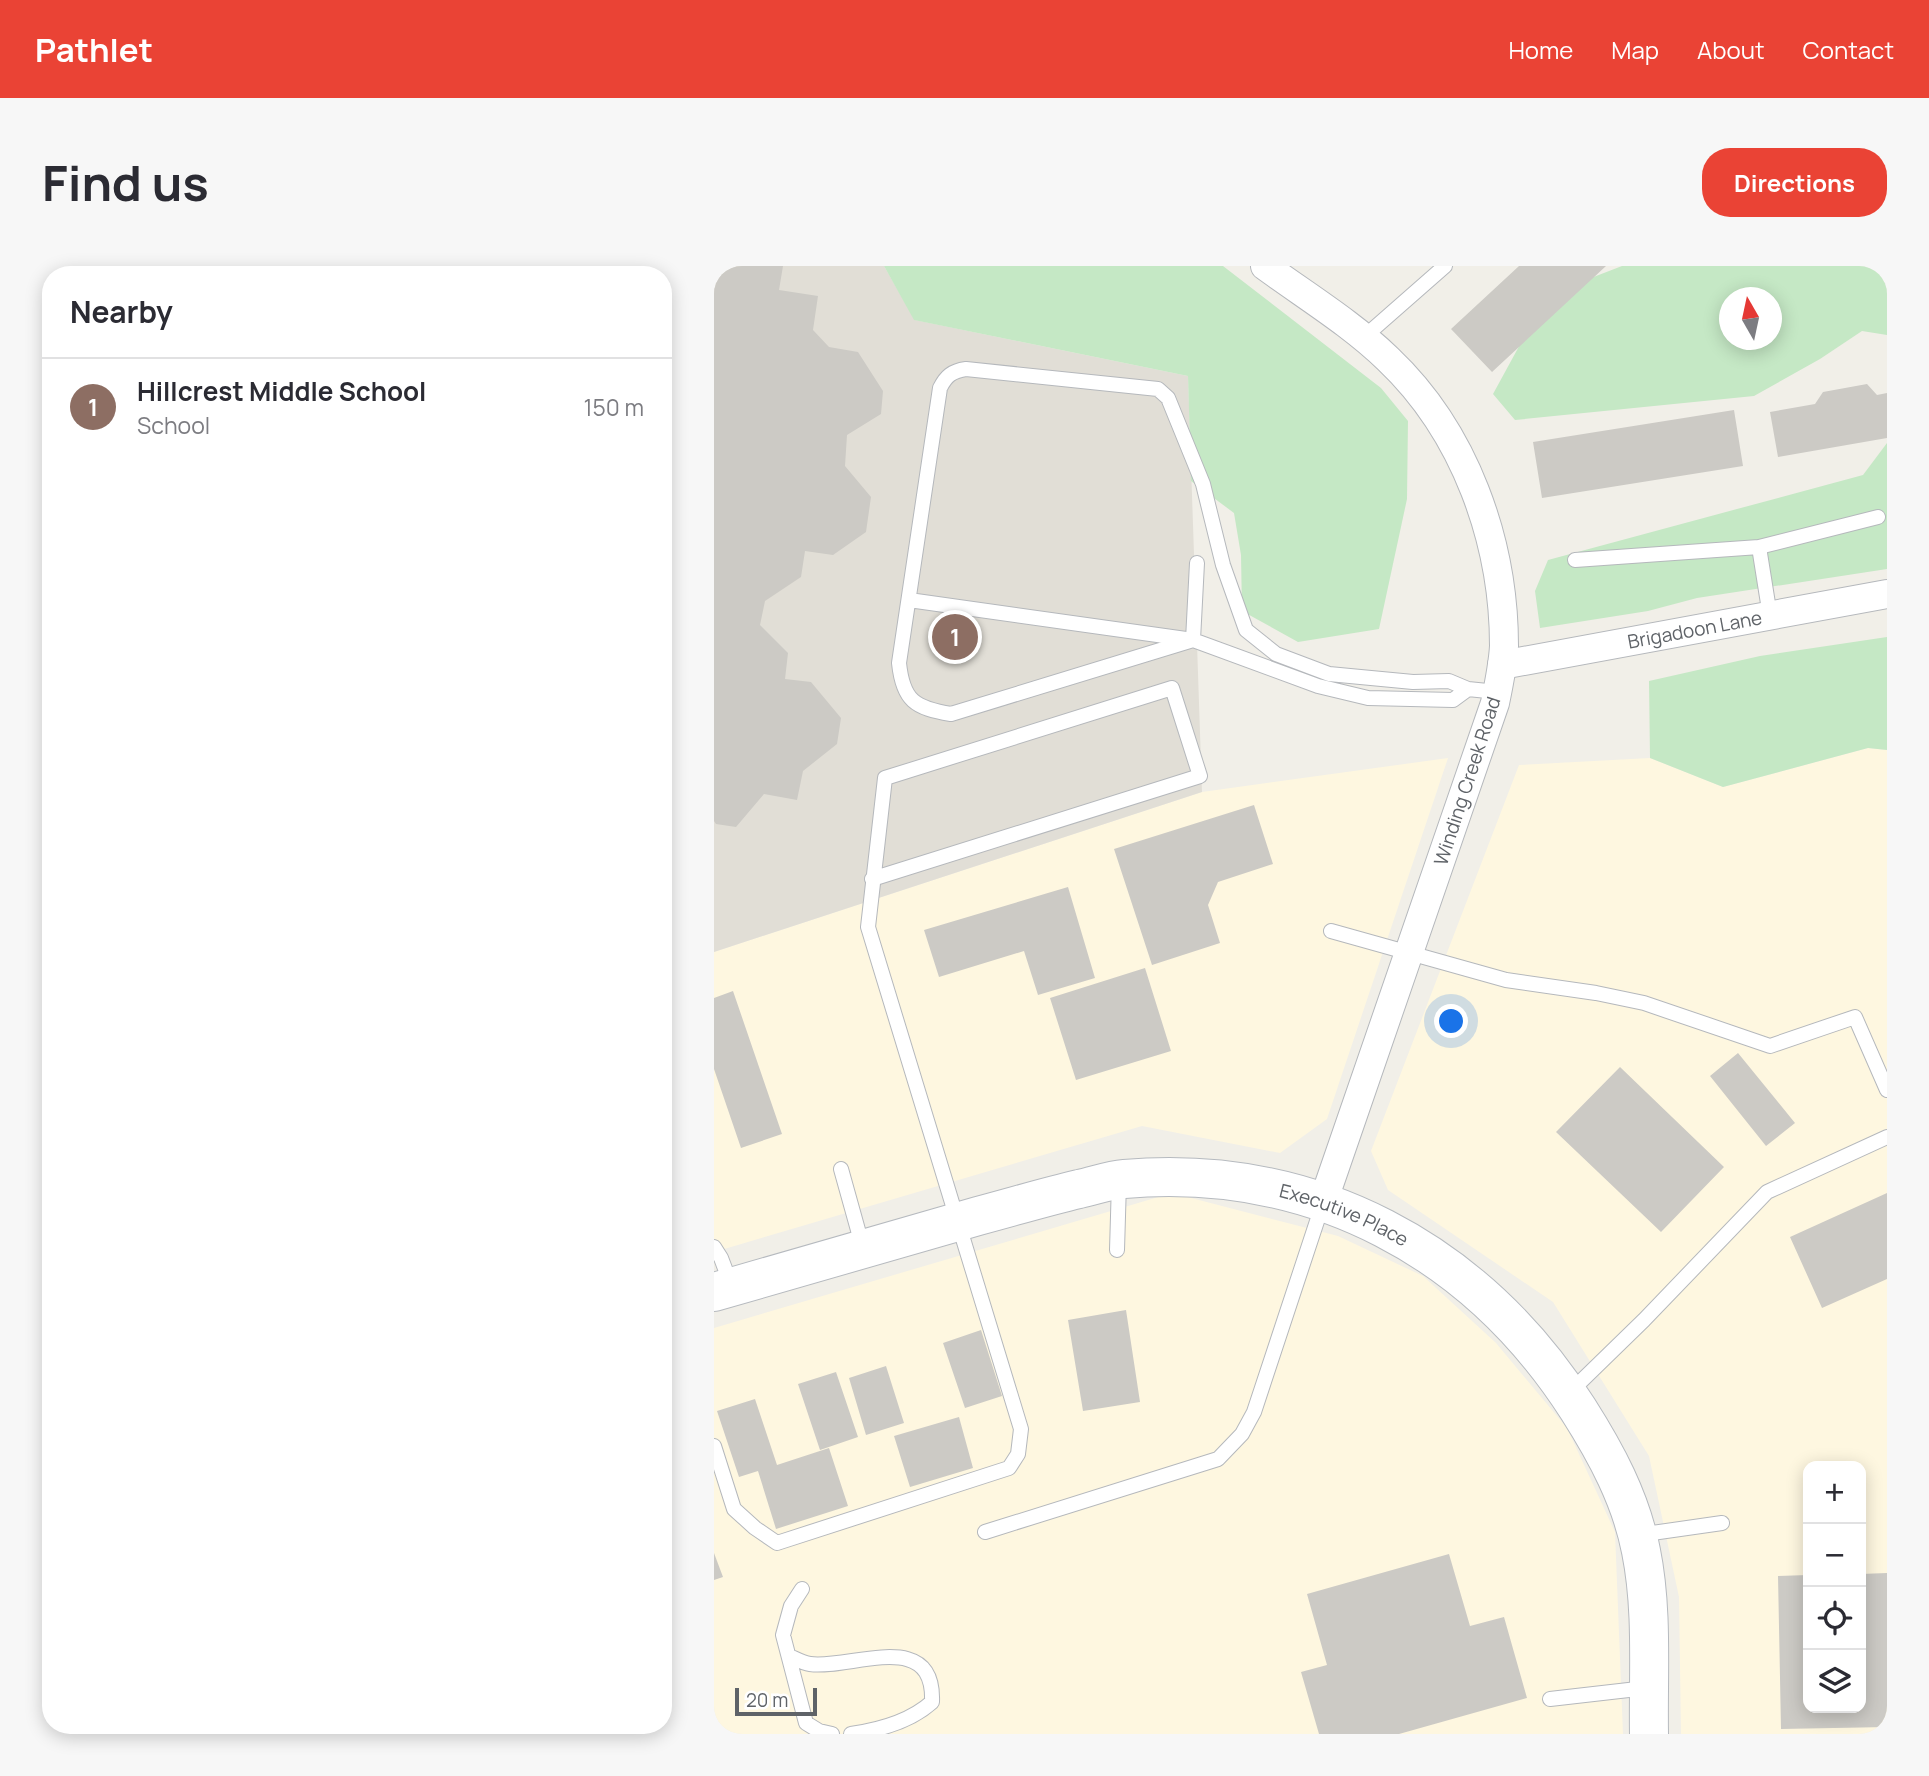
<!DOCTYPE html>
<html lang="en">
<head>
<meta charset="utf-8">
<style>
	body { margin:0; font-family:Manrope,sans-serif; background:#f7f7f7; color:#2b2b33 }
	.controls { position:absolute; right:21px; bottom:21px; display:grid; overflow:hidden; border-radius:14px; box-shadow:0 4px 18px #0003 }
	.controls button { width:63px; height:63px; display:grid; place-items:center; padding:0; border:0; border-bottom:2px solid #e1e1e2; background:#fff; color:#2b2b33; font:35px sans-serif }
	.compass { position:absolute; left:1005px; top:21px; width:63px; height:63px; border-radius:50%; background:#fff; box-shadow:0 4px 18px #0003; rotate:351deg }
	.scale { position:absolute; left:21px; bottom:18px; width:82px; box-sizing:border-box; padding-left:7px; border:4px solid #5f6368; border-top:0; font-size:19px; line-height:24px; white-space:nowrap; color:#5f6368; -webkit-text-stroke:5px #fff; paint-order:stroke }
	.you { position:absolute; left:738px; top:756px; width:24px; height:24px; margin:-18px; border:5px solid #fff; border-radius:50%; background:#1a73e8; box-shadow:0 0 0 10px #1a73e833 }
	.badge { display:grid; place-items:center; width:46px; height:46px; border-radius:50%; background:#ea4335; color:#fff; font-size:23px; font-weight:700 }
	.pin { position:absolute; translate:-50% -50%; border:4px solid #fff; box-shadow:0 2px 7px #0006 }
	.list { margin:0; padding:0; list-style:none }
	h2 { display:flex; justify-content:space-between; align-items:center; height:91px; margin:0; padding:0 28px; font-size:30px }
	h2 small { font-size:23px; font-weight:400; color:#7c7c81 }
	.list li { display:grid; grid-template-columns:46px 1fr auto; gap:21px; align-items:center; box-sizing:border-box; height:98px; padding:0 28px; border-top:2px solid #e1e1e2 }
	.list b { display:block; font-size:26px; white-space:nowrap }
	.list p { margin:0; font-size:23px; white-space:nowrap; color:#7c7c81 }
	.list em { font-size:23px; font-style:normal; color:#7c7c81 }
	.icon { flex:none; width:38px; height:38px; fill:none; stroke:currentColor; stroke-width:2; stroke-linecap:round; stroke-linejoin:round }
	.map { position:relative; flex:none; width:1173px; height:1468px; overflow:hidden; border-radius:28px }
	header { display:flex; align-items:center; gap:42px; box-sizing:border-box; height:98px; padding:0 35px; background:#ea4335; color:#fff }
	header strong { font-size:33px }
	nav { display:flex; gap:38px; margin-inline-start:auto; font-size:24px }
	.intro { display:flex; align-items:center; justify-content:space-between; box-sizing:border-box; height:168px; padding:0 42px }
	h1 { margin:0; font-size:49px }
	.button { padding:18px 32px; border-radius:28px; background:#ea4335; color:#fff; font-size:24px; font-weight:700 }
	main { display:flex; gap:42px; padding:0 42px }
	aside { flex:1; background:#fff; border-radius:28px; box-shadow:0 4px 18px #0003 }
	.map>svg:first-child { display:block }
</style>
</head>
<body>
<header>
<strong>Pathlet</strong>
<nav><a>Home</a><a>Map</a><a>About</a><a>Contact</a></nav>
</header>
<div class="intro"><h1>Find us</h1><a class="button">Directions</a></div>
<main>
<aside>
<h2>Nearby<small></small></h2>
<ul class="list">
<li><span class="badge" style="background:#8d6e63">1</span><div><b>Hillcrest Middle School</b><p>School</p></div><em>150 m</em></li>
</ul>
</aside>
<div class="map">
<svg width="1173" height="1468" viewBox="0 0 1173 1468">
	<rect width="100%" height="100%" fill="#f1efe8"/>
	<path fill="#fef7e0" fill-rule="evenodd" d="M1154 482 1173 484V1468H967L965 1331 935 1190 839 1036 674 924 657 885 805 499 936 492 1009 521ZM1094 1200H1147V1442H1094Z
		M734 492 613 853 566 887 428 860 0 986V686L488 526Z
		M458 927 624 970 709 1010 782 1077 853 1162 901 1266 909 1468H0V1062Z"/>
	<path fill="#e1ded6" d="M0 0H170L201 54 474 110 488 526 0 686Z"/>
	<path fill="#c5e8c5" fill-rule="evenodd" d="M170 0H509L667 122 694 155 693 233 665 363 584 376 528 345 527 289 520 247 477 215 474 110 200 54Z
		M908 0H1173V69L1148 65 1106 93 1040 130 801 154 779 128 833 29ZM1015 32H1058V74H1015Z
		M1173 177V303L983 332 934 345 826 362 821 325 834 294 1149 209Z
		M1173 371V484L1154 482 1009 521 936 492 935 415 1046 390Z"/>
	<path fill="#cccac5" d="M0 0H69L65 24 104 30 99 64 115 81 144 86 169 125 167 148 133 169 131 200 157 231 152 266 119 289 91 285 87 311 51 335 46 359 74 387 71 413 97 416 127 452 123 478 89 505 83 534 50 528 22 561 2 558 0 555Z
		M805 0H892L778 106 737 63Z
		M1153 118 1163 129 1173 127V172L1064 191 1056 146 1101 138 1109 126Z
		M1020 144 1029 200 828 232 819 176Z
		M540 539 559 598 504 616 494 639 506 677 438 699 400 583Z
		M354 621 381 712 324 729 310 685 225 711 210 664Z
		M431 702 457 785 362 814 336 732Z
		M19 725 68 868 27 882 0 803V732Z
		M1024 787 1081 857 1052 880 996 810Z
		M906 801 1010 901 947 966 842 866Z
		M1173 927V1013L1108 1042 1076 971Z
		M412 1044 426 1136 369 1145 354 1054Z
		M267 1064 288 1130 251 1142 229 1077Z
		M172 1100 190 1157 152 1169 135 1112Z
		M122 1106 144 1171 106 1184 84 1118Z
		M41 1133 63 1199 115 1182 134 1240 62 1263 44 1205 25 1211 3 1145Z
		M245 1151 259 1202 196 1221 180 1170Z
		M0 1287 9 1311 0 1314Z
		M735 1288 756 1360 790 1351 813 1432 685 1468H605L587 1406 613 1399 593 1328Z
		M1173 1307V1461L1067 1463 1064 1310 1094 1309V1442H1147V1308Z"/>
	<g fill="none" stroke-linecap="round" stroke-linejoin="round">
		<defs>
			<path id="lane" d="M649 72 731 0
				M1045 281 1056 350
				M861 294 1045 281 1164 251
				M195 334 479 374 483 297
				M754 423 739 434 654 432 604 420 479 374 237 448C201 442 189 435 185 397L226 122C232 110 238 105 252 103L444 123 454 132 489 218 509 299 532 364 562 388 615 408 699 416 735 415 754 423 783 426
				M617 665 792 714 882 727 930 737 1056 780 1141 751 1173 824
				M127 903 149 982
				M0 981 7 992 18 1021
				M403 984 405 916
				M855 1127 930 1054 1053 926 1173 871
				M0 1180 20 1243 41 1262 63 1277 295 1202 304 1188 307 1163 154 661 171 512 458 422 486 510 158 613
				M271 1266 504 1193 528 1168 540 1146 609 937
				M924 1269 1008 1257
				M88 1323 77 1340 69 1369 92 1457 105 1465 118 1468
				M75 1390C82 1393 89 1397 96 1398 136 1404 221 1361 218 1436 197 1455 165 1464 137 1468
				M836 1433 932 1422"/>
			<g id="street">
				<path d="M551 0C592 30 638 58 674 93 751 166 790 275 790 380 789 399 785 418 781 437L609 936"/>
				<path id="s1" d="M788 399 1173 328"/>
			</g>
			<g id="secondary">
				<path id="s2" d="M0 1026C88 1001 176 976 264 950 298 941 331 931 365 923 380 920 395 914 410 913 600 897 762 984 864 1143 892 1187 917 1233 927 1285 939 1344 934 1408 935 1468"/>
			</g>
		</defs>
		<use href="#lane" stroke="#b5b8bc" stroke-width="16"/>
		<use href="#street" stroke="#b5b8bc" stroke-width="30"/>
		<use href="#secondary" stroke="#b6babf" stroke-width="40"/>
		<use href="#lane" stroke="#fff" stroke-width="14"/>
		<use href="#street" stroke="#fff" stroke-width="28"/>
		<use href="#secondary" stroke="#fff" stroke-width="38"/>
	</g>
	<g text-anchor="middle" stroke-width="5" stroke-linejoin="round" paint-order="stroke">
		<g font-size="19" fill="#5f6368" stroke="#fff">
			<text dy="7" stroke="none"><textPath href="#s1" startOffset="196">Brigadoon Lane</textPath></text>
			<text transform="translate(753 515) rotate(-72)" y="7">Winding Creek Road</text>
			<text dy="7" stroke="none"><textPath href="#s2" startOffset="651">Executive Place</textPath></text>
		</g>
	</g>
</svg>
<div class="controls">
<button>+</button>
<button>−</button>
<button><svg class="icon" aria-label="locate" viewBox="0 0 24 24"><circle cx="12" cy="12" r="6"/><path d="M12 2v4M12 18v4M2 12h4M18 12h4"/></svg></button>
<button><svg class="icon" aria-label="layers" viewBox="0 0 24 24"><path d="M12 4l9 5-9 5-9-5zM3 14l9 5 9-5"/></svg></button>
</div>
<svg class="compass" viewBox="-18 -18 36 36"><path d="M0-13l5 13h-10z" fill="#e53935"/><path d="M0 13l5-13h-10z" fill="#7c7c81"/></svg>
<div class="scale">20 m</div>
<div class="you"></div>
<div class="pin badge" style="left:241px;top:371px;background:#8d6e63">1</div>
</div>
</main>
</body>
</html>
